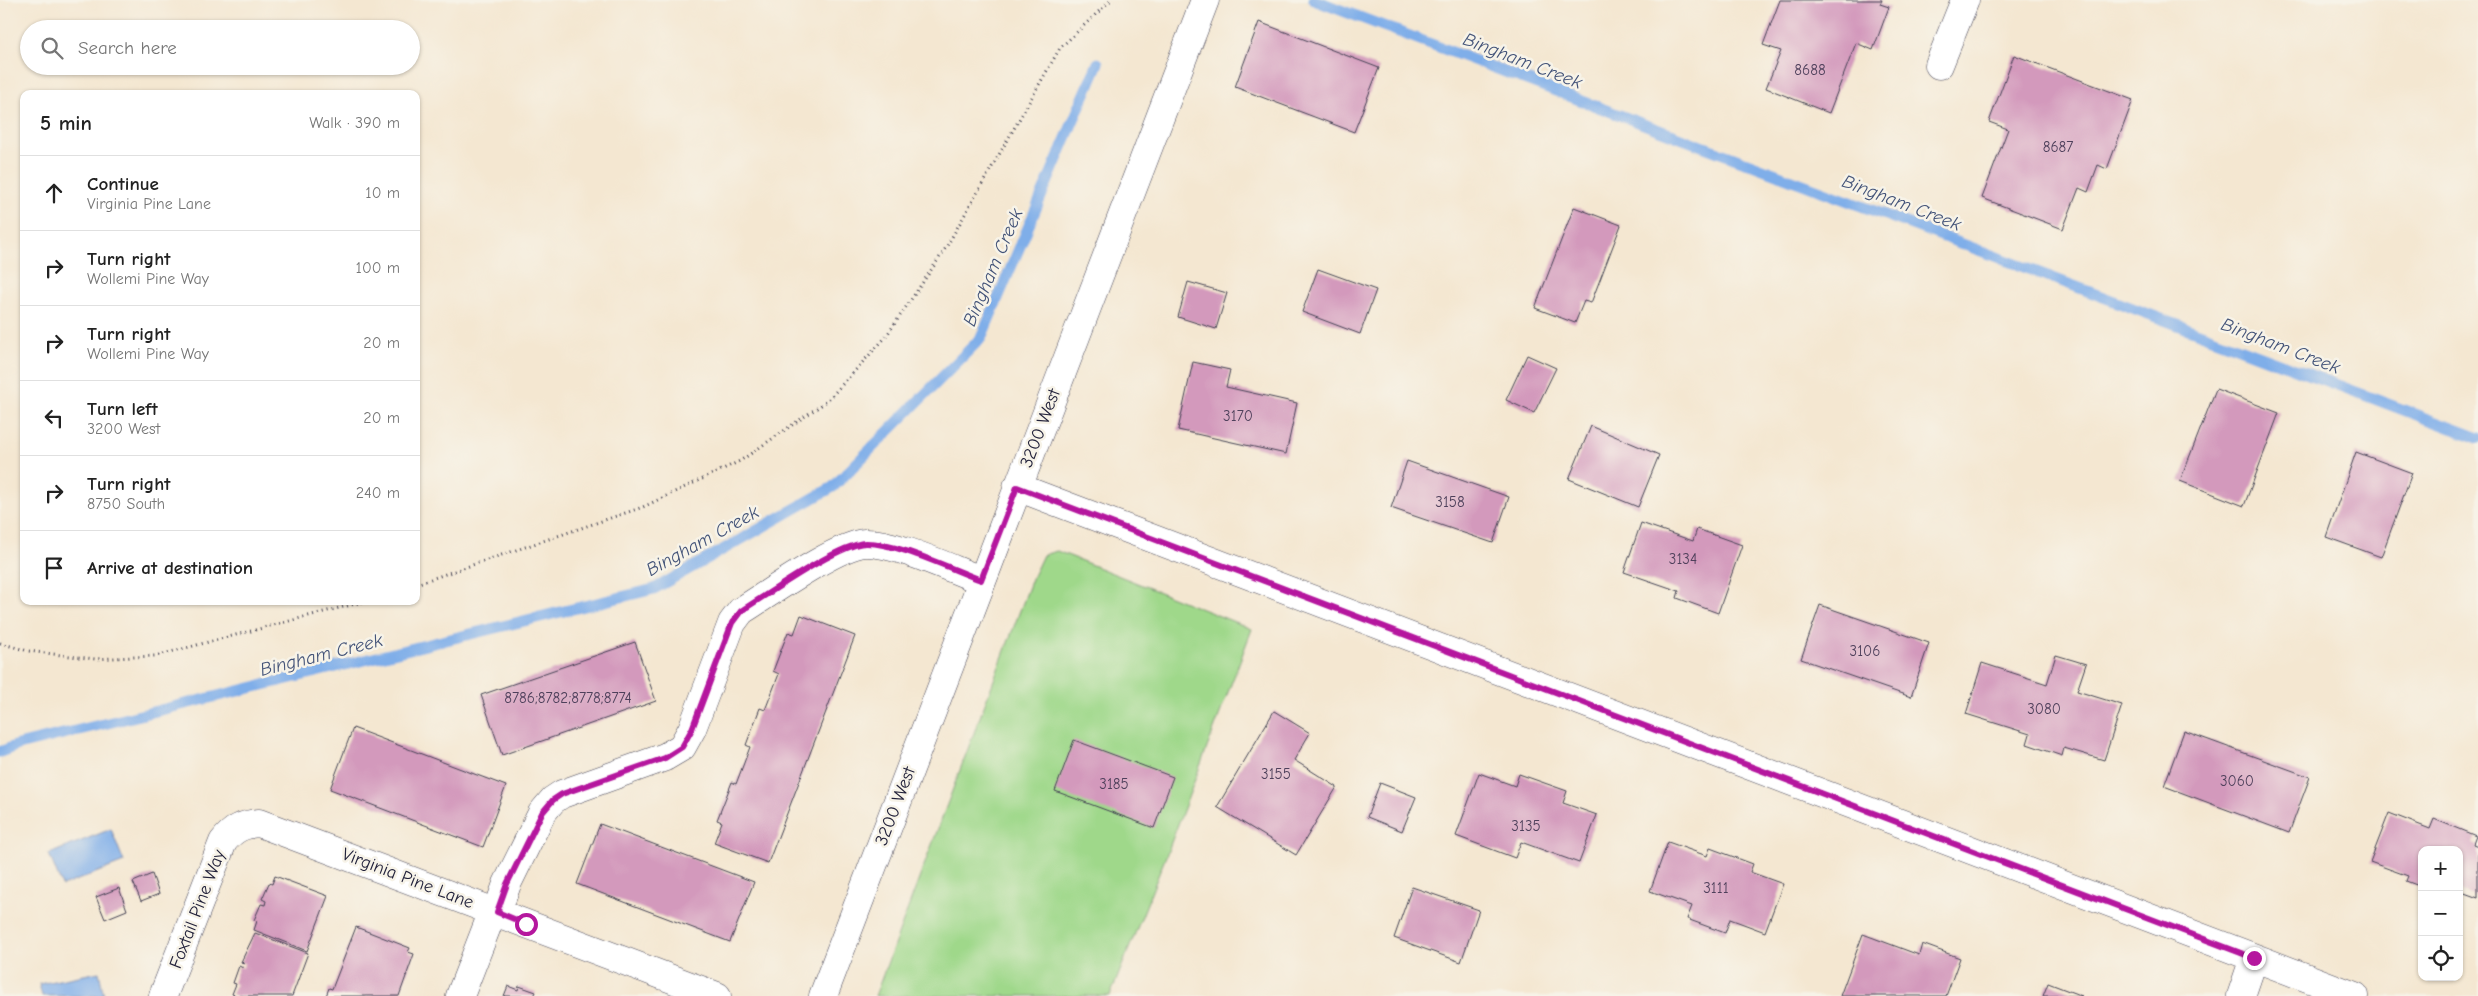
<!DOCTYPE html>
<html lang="en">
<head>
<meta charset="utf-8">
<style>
	body { margin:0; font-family:"Comic Neue",sans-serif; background:#f2f2f2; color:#222 }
	.controls { position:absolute; right:15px; bottom:15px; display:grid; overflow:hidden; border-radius:10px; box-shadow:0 1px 4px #0004 }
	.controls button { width:45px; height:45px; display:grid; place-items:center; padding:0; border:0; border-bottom:1px solid #e0e0e0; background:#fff; color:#222; font:25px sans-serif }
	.stop { position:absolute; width:15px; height:15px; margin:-11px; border:4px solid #b5179e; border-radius:50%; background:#fff }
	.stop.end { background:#b5179e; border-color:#fff; box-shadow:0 1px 5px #0008 }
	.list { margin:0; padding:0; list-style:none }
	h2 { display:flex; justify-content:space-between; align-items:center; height:65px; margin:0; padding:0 20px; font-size:21px }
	h2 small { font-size:16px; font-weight:400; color:#767676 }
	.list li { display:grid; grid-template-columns:32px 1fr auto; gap:15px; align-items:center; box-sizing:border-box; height:75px; padding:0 20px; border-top:1px solid #e0e0e0 }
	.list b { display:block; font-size:19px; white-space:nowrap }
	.list p { margin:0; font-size:16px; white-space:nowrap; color:#767676 }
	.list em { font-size:16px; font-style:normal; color:#767676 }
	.icon { flex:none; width:28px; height:28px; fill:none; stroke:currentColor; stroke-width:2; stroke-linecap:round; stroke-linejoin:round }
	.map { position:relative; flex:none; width:2478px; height:996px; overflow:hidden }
	.search { position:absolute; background:#fff; box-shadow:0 1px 4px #0004; left:20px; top:20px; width:400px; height:55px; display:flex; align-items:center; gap:12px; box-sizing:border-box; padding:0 18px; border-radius:28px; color:#767676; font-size:19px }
	.panel { position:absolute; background:#fff; box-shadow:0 1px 4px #0004; left:20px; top:90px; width:400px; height:515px; border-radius:10px }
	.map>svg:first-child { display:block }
</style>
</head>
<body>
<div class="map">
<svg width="2478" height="996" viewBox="0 0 2478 996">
	<rect width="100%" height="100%" fill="#f7f3e8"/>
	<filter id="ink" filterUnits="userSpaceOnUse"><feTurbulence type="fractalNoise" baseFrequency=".02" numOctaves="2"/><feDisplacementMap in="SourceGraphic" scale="10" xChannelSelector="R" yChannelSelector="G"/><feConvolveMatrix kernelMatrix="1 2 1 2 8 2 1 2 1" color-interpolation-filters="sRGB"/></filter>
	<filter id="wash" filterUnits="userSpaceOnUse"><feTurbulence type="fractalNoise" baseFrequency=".0096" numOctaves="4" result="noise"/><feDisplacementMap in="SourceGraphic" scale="20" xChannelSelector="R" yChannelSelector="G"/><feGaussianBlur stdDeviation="1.12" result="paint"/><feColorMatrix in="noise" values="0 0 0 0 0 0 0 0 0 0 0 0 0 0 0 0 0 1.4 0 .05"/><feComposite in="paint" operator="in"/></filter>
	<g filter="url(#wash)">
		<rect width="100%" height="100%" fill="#f4e7d1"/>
		<path fill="#9fd88a" stroke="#607d62" d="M1057 551 1252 629 1166 856 1110 996H875L1033 576 1043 555Z"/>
		<path fill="#7faee9" stroke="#506892" d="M111 829 124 862 62 886 49 854Z
			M99 972 104 996H42L39 984Z"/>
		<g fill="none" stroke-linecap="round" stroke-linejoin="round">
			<path stroke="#7faee9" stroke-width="11" d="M1314 0 2478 438
				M0 752 18 745 654 589 833 487 981 338 1098 63"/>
		</g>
		<g id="blocks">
			<path fill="#d399bc" d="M1780 0H1882L1880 4 1889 7 1873 50 1856 43 1829 113 1766 88 1781 51 1763 45Z
				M1259 22 1379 68 1354 132 1235 87Z
				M2014 55 2133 100 2107 169 2098 165 2088 192 2079 188 2063 229 1982 198 2008 129 1989 122Z
				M1574 207 1621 225 1591 303 1584 301 1575 323 1535 308Z
				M1318 269 1376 290 1360 334 1302 312Z
				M1188 282 1227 293 1216 329 1178 317Z
				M1527 355 1556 368 1534 413 1506 400Z
				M1193 362 1230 370 1226 387 1297 403 1286 454 1178 430Z
				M2216 389 2279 413 2244 506 2180 481Z
				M1591 426 1659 455 1638 507 1569 479Z
				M2356 452 2412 473 2381 557 2326 537Z
				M1407 461 1509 497 1493 543 1391 508Z
				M1641 523 1693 541 1697 529 1742 545 1718 613 1677 598 1679 591 1624 572Z
				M1820 605 1929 643 1911 697 1801 659Z
				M801 615 855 636 768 863 714 843 722 822 717 820 732 782 736 784 750 747 746 745 760 708 765 710 779 674 773 671 788 632 794 634Z
				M635 642 656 701 502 755 481 695Z
				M2056 655 2086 664 2077 691 2122 705 2104 760 2064 748 2062 756 2027 744 2030 734 1966 714 1982 663 2047 684Z
				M1274 711 1310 733 1294 760 1337 787 1296 855 1217 807Z
				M353 728 506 786 483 847 330 789Z
				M2184 731 2310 777 2289 833 2164 786Z
				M1074 740 1173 777 1154 828 1055 791Z
				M1479 773 1515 786 1519 774 1567 791 1563 803 1597 815 1579 863 1521 842 1515 858 1456 836Z
				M1380 783 1416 797 1402 831 1367 817Z
				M2389 813 2430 829 2434 819 2476 836 2473 844 2478 846V898L2459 891V850H2422V887L2406 881 2408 876 2370 862Z
				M600 824 754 882 730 942 577 884Z
				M1668 842 1707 856 1710 848 1753 864 1750 872 1783 884 1765 932 1730 919 1725 933 1687 919 1692 906 1650 891Z
				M152 874 159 894 141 901 133 882Z
				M275 876 328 896 307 951 254 930 257 921 254 920 261 904 265 905 266 901 262 899 269 883 272 884Z
				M1412 887 1479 910 1461 962 1394 938Z
				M119 888 127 910 105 919 96 897Z
				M356 927 410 948 408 952 414 954 399 996H326L329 988 332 989Z
				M255 933 308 953 292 996H237L232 994 236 984 233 983 239 966 243 968 244 963 241 962Z
				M1863 934 1919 955 1922 944 1960 958 1946 996H1840Z
				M2048 983 2082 996H2043Z
				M508 986 518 990 519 986 536 992 534 996H504Z"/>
		</g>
	</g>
	<g filter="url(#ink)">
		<use href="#blocks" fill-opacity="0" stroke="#424052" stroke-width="1"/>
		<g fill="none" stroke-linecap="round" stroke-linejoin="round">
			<defs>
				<path id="minor" d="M1939 65 1965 0
					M1017 487 2355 996
					M497 912 507 884 542 813 553 800 562 794 665 757 682 747 692 729 732 623 741 611C767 595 837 545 865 543 895 542 951 569 981 580
					M163 996 223 842C233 829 243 824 259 823L717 996
					M460 996 493 911
					M823 996 1205 0
					M2241 996 2254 958"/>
			</defs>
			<use href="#minor" stroke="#424052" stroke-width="29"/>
			<path stroke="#424052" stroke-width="3" stroke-dasharray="1 4" stroke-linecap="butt" d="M416 584 643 507 740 461 827 401 885 338 944 251 1060 48 1111 0
				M0 643 28 651 95 659 155 656 366 601"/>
			<use href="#minor" stroke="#fff" stroke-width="28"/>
		</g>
	</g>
	<g fill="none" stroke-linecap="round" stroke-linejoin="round" filter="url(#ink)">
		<path stroke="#b5179e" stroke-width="6" d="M526 924 497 912 507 884 542 813 553 800 562 794 665 758 682 747 692 729 732 623 741 611C767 595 837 545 865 543 895 542 951 569 981 580L1017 487 2254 958"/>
	</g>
	<g text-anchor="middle" stroke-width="5" stroke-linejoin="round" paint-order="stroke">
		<g font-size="15" fill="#4e405b">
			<text x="1810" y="75">8688</text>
			<text x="2058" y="152">8687</text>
			<text x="1238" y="421">3170</text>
			<text x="1450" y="507">3158</text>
			<text x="1683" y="564">3134</text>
			<text x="1865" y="656">3106</text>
			<text x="568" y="703">8786;8782;8778;8774</text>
			<text x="2044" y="714">3080</text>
			<text x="1276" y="779">3155</text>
			<text x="2237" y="786">3060</text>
			<text x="1114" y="789">3185</text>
			<text x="1526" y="831">3135</text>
			<text x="1716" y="893">3111</text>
		</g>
		<g font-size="18" fill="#22223b" stroke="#f7f3e8">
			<text transform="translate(1040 428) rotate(-69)" y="6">3200 West</text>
			<text transform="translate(895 806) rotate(-69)" y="6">3200 West</text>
			<text transform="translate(408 878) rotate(21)" y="6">Virginia Pine Lane</text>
			<text transform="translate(197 909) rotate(-69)" y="6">Foxtail Pine Way</text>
		</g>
		<g font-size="19" font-style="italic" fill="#435378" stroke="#f7f3e8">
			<text transform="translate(1523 60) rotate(21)" y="7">Bingham Creek</text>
			<text transform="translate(1902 202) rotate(21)" y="7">Bingham Creek</text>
			<text transform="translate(992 267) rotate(-67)" y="7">Bingham Creek</text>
			<text transform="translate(2281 345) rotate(21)" y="7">Bingham Creek</text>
			<text transform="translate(702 540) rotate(-29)" y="7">Bingham Creek</text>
			<text transform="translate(321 654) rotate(-14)" y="7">Bingham Creek</text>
		</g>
	</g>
</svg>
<div class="controls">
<button>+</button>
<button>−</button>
<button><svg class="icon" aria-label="locate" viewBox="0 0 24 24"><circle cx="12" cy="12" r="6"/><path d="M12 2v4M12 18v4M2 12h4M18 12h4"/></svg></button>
</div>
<div class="stop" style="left:526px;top:924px"></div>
<div class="stop end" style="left:2254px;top:958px"></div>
<div class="search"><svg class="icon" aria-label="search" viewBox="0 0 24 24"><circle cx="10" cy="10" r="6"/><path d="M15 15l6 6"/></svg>Search here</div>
<section class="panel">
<h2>5 min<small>Walk · 390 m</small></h2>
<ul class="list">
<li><svg class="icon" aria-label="ahead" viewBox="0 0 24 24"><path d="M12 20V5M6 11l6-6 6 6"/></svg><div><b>Continue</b><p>Virginia Pine Lane</p></div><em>10 m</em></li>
<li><svg class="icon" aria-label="right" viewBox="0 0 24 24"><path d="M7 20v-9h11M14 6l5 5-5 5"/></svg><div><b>Turn right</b><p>Wollemi Pine Way</p></div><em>100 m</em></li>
<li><svg class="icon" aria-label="right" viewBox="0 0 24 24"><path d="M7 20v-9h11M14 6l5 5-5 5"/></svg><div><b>Turn right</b><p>Wollemi Pine Way</p></div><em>20 m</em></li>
<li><svg class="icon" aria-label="left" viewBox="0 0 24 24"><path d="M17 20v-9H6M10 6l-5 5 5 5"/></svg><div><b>Turn left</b><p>3200 West</p></div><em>20 m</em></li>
<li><svg class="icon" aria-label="right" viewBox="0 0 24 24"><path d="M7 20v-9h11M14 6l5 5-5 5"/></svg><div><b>Turn right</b><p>8750 South</p></div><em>240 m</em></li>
<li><svg class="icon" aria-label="arrive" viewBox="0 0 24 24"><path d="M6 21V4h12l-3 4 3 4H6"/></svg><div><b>Arrive at destination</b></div></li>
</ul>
</section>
</div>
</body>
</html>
